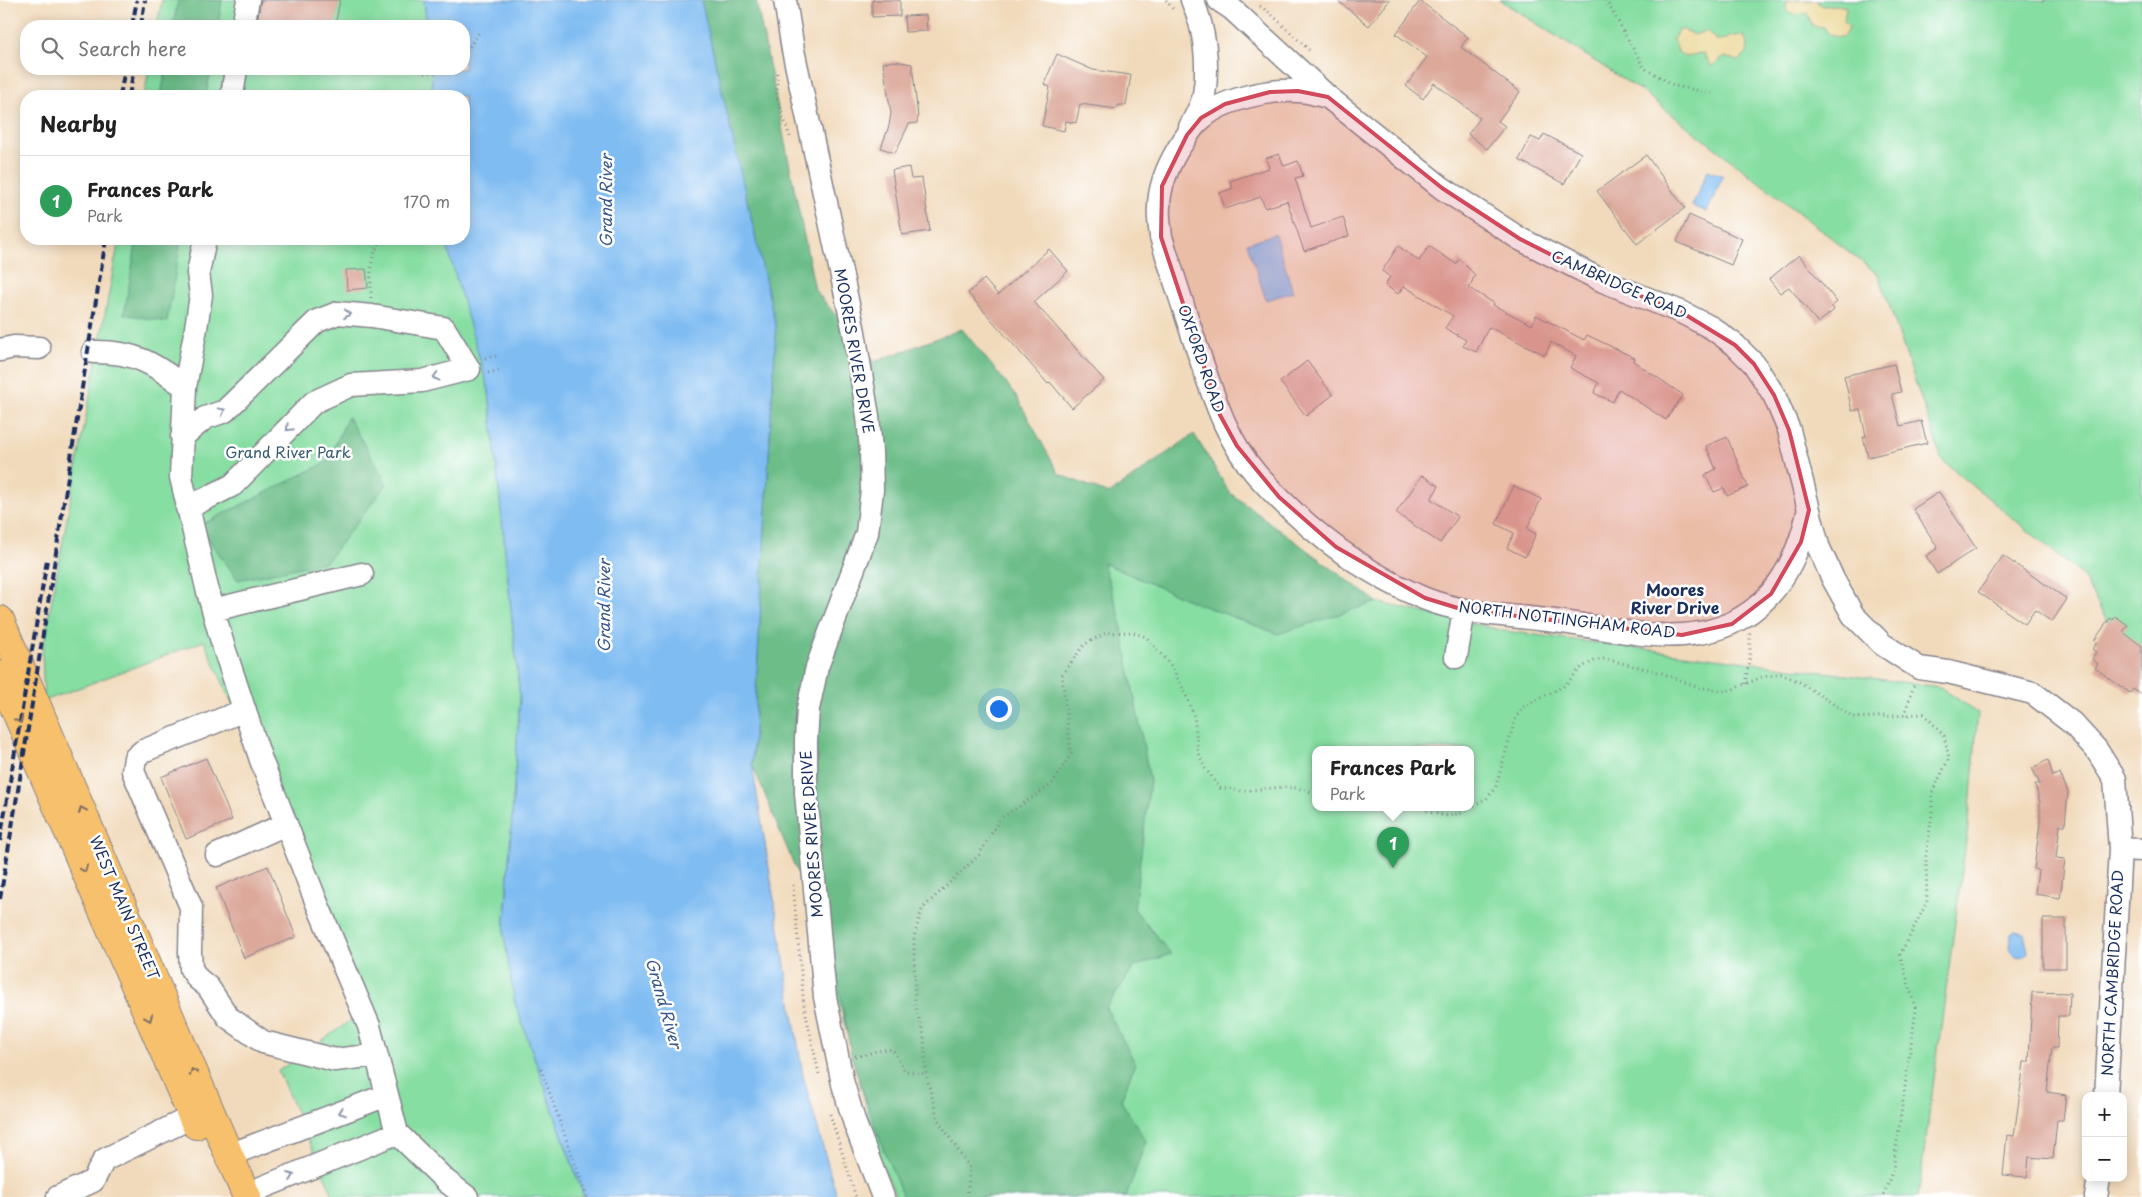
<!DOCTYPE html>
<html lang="en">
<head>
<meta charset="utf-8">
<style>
	body { margin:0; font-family:"Playpen Sans",sans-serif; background:#f2f2f2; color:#222 }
	.controls { position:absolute; right:15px; bottom:15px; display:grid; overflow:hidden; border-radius:10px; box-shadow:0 2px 12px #0003 }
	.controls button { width:45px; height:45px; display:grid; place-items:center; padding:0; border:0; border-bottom:1px solid #e0e0e0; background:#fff; color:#222; font:25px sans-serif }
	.you { position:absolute; left:998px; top:708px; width:18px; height:18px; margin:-12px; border:4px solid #fff; border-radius:50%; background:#1a73e8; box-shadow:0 0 0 8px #1a73e833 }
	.badge { display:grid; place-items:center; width:32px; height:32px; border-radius:50%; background:#d1495b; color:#fff; font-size:16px; font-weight:700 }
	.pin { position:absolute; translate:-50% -41px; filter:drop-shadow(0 1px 2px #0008) }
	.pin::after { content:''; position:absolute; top:26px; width:18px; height:15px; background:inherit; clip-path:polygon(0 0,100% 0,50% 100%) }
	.popup { position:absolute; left:1312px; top:746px; width:162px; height:65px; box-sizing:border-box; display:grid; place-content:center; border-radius:10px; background:#fff; filter:drop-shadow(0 1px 4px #0005); font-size:16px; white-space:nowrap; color:#767676 }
	.popup b { font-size:19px; color:#222 }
	.popup::after { content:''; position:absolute; left:50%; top:100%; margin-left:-10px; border:10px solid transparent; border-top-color:#fff }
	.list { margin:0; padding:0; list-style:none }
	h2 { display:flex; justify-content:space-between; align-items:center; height:65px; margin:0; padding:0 20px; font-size:21px }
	h2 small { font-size:16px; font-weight:400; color:#767676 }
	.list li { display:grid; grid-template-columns:32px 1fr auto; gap:15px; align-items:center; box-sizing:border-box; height:90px; padding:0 20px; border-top:1px solid #e0e0e0 }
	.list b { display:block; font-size:19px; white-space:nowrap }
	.list p { margin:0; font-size:16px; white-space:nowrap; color:#767676 }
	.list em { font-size:16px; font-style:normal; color:#767676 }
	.icon { flex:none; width:28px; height:28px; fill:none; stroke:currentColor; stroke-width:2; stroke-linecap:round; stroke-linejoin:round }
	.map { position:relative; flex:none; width:2142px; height:1197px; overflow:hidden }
	.search { position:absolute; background:#fff; box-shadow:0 2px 12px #0003; left:20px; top:20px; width:450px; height:55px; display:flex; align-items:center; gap:12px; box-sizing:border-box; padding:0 18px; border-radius:20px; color:#767676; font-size:19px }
	.panel { position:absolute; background:#fff; box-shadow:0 2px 12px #0003; left:20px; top:90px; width:450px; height:155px; border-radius:20px }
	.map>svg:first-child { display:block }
</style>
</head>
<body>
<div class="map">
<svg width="2142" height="1197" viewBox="0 0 2142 1197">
	<rect width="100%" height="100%" fill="#fff"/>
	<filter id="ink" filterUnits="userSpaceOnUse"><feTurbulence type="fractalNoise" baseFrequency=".02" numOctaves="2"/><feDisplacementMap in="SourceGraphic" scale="10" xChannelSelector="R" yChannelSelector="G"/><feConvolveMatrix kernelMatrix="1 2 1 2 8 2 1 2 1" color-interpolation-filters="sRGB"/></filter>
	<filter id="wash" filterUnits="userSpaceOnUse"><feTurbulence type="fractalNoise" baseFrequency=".0096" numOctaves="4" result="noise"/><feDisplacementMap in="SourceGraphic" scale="20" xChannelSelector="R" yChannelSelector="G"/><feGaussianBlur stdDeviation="1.12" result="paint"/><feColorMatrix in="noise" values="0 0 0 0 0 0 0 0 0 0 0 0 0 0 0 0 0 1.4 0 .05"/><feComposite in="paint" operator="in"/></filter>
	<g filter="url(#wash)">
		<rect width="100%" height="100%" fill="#f1dabb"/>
		<path fill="#86dea2" stroke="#508680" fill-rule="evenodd" d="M162 0H424L427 26H157Z
			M1500 0H2142V686L2082 575 1942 460 1879 275 1643 92Z
			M149 69H431L433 96H144Z
			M119 239H446L489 391 520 698 504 935 515 1003 584 1197H334L278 1071 370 1007 204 641 44 701 42 653Z
			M1006 525 1305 586 1505 631 1940 687 1978 713 1969 819 1918 1197H896L880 1159 836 991 828 917ZM1316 749H1470V807H1316Z"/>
		<path fill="#6cbd88" stroke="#447673" d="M178 0H222L218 26H173Z
			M701 0H756L815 290 874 362 962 329 1015 394 1059 474 1109 494 1194 434 1230 493 1377 602 1278 634 1193 602 1103 563 1119 614 1150 781 1134 909 1171 954 1134 967 1106 1008 1135 1063 1121 1101 1146 1141 1126 1197H903L882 1146 852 1059 834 961 752 764 776 327Z
			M166 69H211L206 96H161Z
			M137 239H181L167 322 124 314Z
			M348 417 387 484 326 562 238 580 199 526 327 462Z"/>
		<path fill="#eeda9e" stroke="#84847e" d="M1788 0H1818V3L1823 6 1838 5 1846 7 1844 21 1849 27 1843 37C1833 37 1829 36 1824 27L1813 26 1807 13C1797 16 1780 16 1788 0Z
			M1678 30H1684L1694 35 1707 31 1716 40C1727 41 1731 34 1744 36L1748 45 1747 53 1739 61 1724 57 1720 58C1717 63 1716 66 1710 65L1704 54 1700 53 1686 57 1679 53 1673 40Z"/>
		<path fill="#7fbcf2" stroke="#4d76a8" d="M424 0H701L776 327 752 764 803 1076 837 1197H584L515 1003 504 935 520 698 489 391 446 243V239H464V96H433L431 69H464V26H427Z
			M1708 170 1723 176 1707 212 1692 206Z
			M1275 234 1293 292 1266 300 1247 243Z
			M2015 931 2024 933 2028 952 2025 956 2015 957 2010 951 2011 934Z"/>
		<g id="blocks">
			<path fill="#dba89a" d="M261 0H340L335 26H281L257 22Z
				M872 0H900V16L872 17Z
				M1337 0H1390L1369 26Z
				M1420 1 1468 37 1461 47 1520 92 1498 121 1505 126 1487 149 1468 134 1480 118 1434 83 1423 99 1406 86 1427 57 1396 34Z
				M926 15 927 31 905 32 904 16Z
				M1057 54 1093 70 1131 75 1126 105H1119L1117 109 1080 104 1076 123 1066 121 1064 131 1042 126 1050 87 1044 84Z
				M894 61 912 64 918 117 917 123 909 124 895 153 881 148 889 126 891 113 883 63Z
				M1544 134 1581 153 1564 184 1519 160 1531 137 1540 141Z
				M1279 154 1284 166 1298 161 1303 176 1295 178 1311 228 1343 217 1349 236 1304 251 1287 201 1265 208 1261 197 1225 209 1220 193 1233 188 1230 181 1269 168 1266 158Z
				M1646 155 1685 208 1637 244 1597 191Z
				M909 167 911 179 922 178 930 231 902 235 892 170Z
				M1689 215 1742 239 1731 265 1677 242Z
				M1398 246 1419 261 1429 246 1456 264 1459 259 1475 275 1469 288 1494 303 1493 305 1532 325 1536 315 1584 340 1587 335 1635 358 1633 361 1683 395 1666 420 1619 389 1613 402 1594 393 1599 383 1570 368 1576 356 1551 342 1545 355 1489 327 1476 352 1463 346 1466 340 1445 328 1453 316 1404 286 1398 294 1385 285 1390 277 1382 271Z
				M1049 249 1068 271 1034 302 1104 380 1072 408 1050 382 1048 384 968 293 984 279 998 295Z
				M1799 255 1837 302 1832 306 1834 310 1818 323 1789 287 1780 293 1769 279Z
				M366 269 368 288 347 290 346 270Z
				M1307 361 1333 395 1306 416 1280 382Z
				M1894 364 1901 392 1892 394 1900 426 1921 421 1927 443 1868 457 1863 437 1866 436 1860 409 1852 411 1844 376Z
				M1727 437 1748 487 1727 496 1724 488 1714 492 1705 475 1716 469 1706 446Z
				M1422 475 1439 486 1431 499 1458 517 1440 543 1396 513Z
				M1514 486 1541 499 1527 529 1536 534 1525 557 1507 548 1514 533 1496 524Z
				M1939 492 1976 548 1937 574 1926 556 1938 548 1913 509Z
				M2003 556 2067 599 2052 622 2035 610 2025 624 1978 592Z
				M2115 616 2128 625 2123 632 2142 646V695L2133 689 2130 693 2095 668 2098 664 2092 659 2096 652 2092 649 2097 643 2094 641 2110 618 2113 620Z
				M206 758 232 820 186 839 161 777Z
				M2048 760 2053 776 2060 773 2068 792 2065 825H2060L2056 858 2065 859 2060 898 2035 894 2038 870 2034 869 2040 823V802L2035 784H2040L2032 768Z
				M268 866 296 937 244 958 216 888Z
				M2043 919H2066V968H2043Z
				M2032 992 2070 993 2069 1016H2058L2057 1048H2052L2047 1092 2066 1095 2063 1120H2057L2053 1159 2029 1157 2027 1177 2003 1175 2007 1135 2014 1136 2024 1062H2029Z"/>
		</g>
	</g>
	<g filter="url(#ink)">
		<use href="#blocks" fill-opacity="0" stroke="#86848c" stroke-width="1"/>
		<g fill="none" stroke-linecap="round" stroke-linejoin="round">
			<defs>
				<path id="minor" d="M785 0 793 50 854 332 868 416 871 452 872 490 867 533 817 667 808 709 806 740V793L825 997 843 1084 855 1124 883 1197
					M1219 0 1231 8 1328 97 1442 188 1520 239 1603 281 1681 312 1712 328 1735 345 1754 364 1774 395 1789 430 1818 546 1833 579 1853 615 1882 644 1919 668 1948 672 2033 693 2072 723 2096 749 2115 779 2120 849 2106 1096
					M243 26 248 0
					M232 96 236 69
					M1328 97C1318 95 1308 91 1298 91 1269 89 1222 99 1201 119 1191 127 1185 139 1178 149 1168 166 1159 187 1159 207 1158 217 1160 227 1161 237 1174 278 1187 319 1201 360 1215 401 1228 442 1257 475 1303 526 1360 571 1423 598 1464 615 1512 615 1555 621 1594 626 1644 638 1683 635 1756 630 1793 580 1808 513
					M1190 127C1195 117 1202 106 1204 95 1209 64 1205 29 1192 0
					M205 239 198 273 201 295 196 328 185 387 181 477 207 588 223 645 261 760 316 901 369 1026 397 1133 446 1181 467 1197
					M0 350 14 347 39 348
					M93 352C134 351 153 363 185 387
					M182 437 205 418 225 411 317 321 338 313 372 316 444 328 469 369 422 381 351 385 314 402 233 485 187 508
					M213 610 362 574
					M1456 657 1464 610
					M245 710 143 751 135 758 133 771 191 907 190 952 191 969 198 979 208 987 228 1017 263 1042 335 1060 376 1055
					M2120 849 2142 850
					M217 855 286 824
					M229 1155 387 1095
					M246 1194 397 1133
					M58 1197 93 1181 104 1160 208 1109
					M2096 1197 2099 1178"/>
				<path id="major" d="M0 620 247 1197
					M0 675 196 1125"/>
			</defs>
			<use href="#minor" stroke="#86848c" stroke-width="25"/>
			<use href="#major" stroke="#86848c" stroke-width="30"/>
			<path stroke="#86848c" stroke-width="3" stroke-dasharray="1 4" stroke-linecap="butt" d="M1166 0 1173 9
				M1606 0 1644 68 1675 86 1715 94
				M2043 0 2045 3
				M1260 6 1270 13 1309 50
				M464 55 480 31
				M424 73 452 71 454 69
				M777 73V98L790 137
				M371 298C371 275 368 259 382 239
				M485 358 497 356
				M488 373 502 370
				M1745 684 1750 656V633
				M1904 715 1914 685
				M1390 749 1391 746
				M1423 807 1429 812 1447 816 1461 813 1487 798 1495 789 1516 717 1523 707 1564 686 1582 667 1596 660 1605 659 1613 661 1659 672 1698 687 1723 691 1731 690 1762 677 1781 674 1798 681 1855 718 1924 714 1944 736 1949 758 1932 793V814L1926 856 1927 902 1900 955 1916 1010 1893 1169 1883 1197
				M793 885 804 1005 819 1074
				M855 1056C869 1056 879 1047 893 1050L905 1071 926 1074
				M541 1069 587 1197
				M830 1114 856 1197
				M967 1197 970 1168 938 1120 926 1074 924 1036 915 1005 914 937 922 909 979 855 1000 819 1051 785 1071 754 1062 675 1085 644 1106 633 1132 632 1146 637 1172 667 1185 693 1194 716 1198 750 1204 767 1220 788 1242 791 1283 787 1297 788 1316 793"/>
			<use href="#minor" stroke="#fff" stroke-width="22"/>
			<use href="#major" stroke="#f7c06c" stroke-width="28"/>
			<path stroke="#1b2f5e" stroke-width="4" stroke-dasharray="8 4" stroke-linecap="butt" d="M132 26 137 0
				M141 26 145 0
				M120 96 125 69
				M129 96 134 69
				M0 841 47 560
				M0 899C37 679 70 459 106 239"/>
		</g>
		<defs><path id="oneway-chevron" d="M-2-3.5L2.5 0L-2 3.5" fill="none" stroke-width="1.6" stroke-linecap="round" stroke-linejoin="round" transform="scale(1.25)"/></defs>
		<g stroke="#8d97ae">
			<use href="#oneway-chevron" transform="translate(347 314) rotate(5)"/>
			<use href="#oneway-chevron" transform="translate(436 377) rotate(166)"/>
			<use href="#oneway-chevron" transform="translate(222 411) rotate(-29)"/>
			<use href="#oneway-chevron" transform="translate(289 428) rotate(134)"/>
			<use href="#oneway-chevron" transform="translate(342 1112) rotate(159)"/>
			<use href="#oneway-chevron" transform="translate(291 1176) rotate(-22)"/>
		</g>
		<g stroke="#7e7064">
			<use href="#oneway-chevron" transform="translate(19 720) rotate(67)"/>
			<use href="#oneway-chevron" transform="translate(82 810) rotate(-113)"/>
			<use href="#oneway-chevron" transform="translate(84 869) rotate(67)"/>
			<use href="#oneway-chevron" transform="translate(149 1018) rotate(67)"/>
			<use href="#oneway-chevron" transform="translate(193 1072) rotate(-113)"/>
		</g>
	</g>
	<path fill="#d1495b" fill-opacity="0.2" stroke="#d1495b" stroke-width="4" stroke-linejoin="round" d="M1298 91 1328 97 1442 188 1520 239 1603 281 1681 312 1735 345 1754 364 1774 395 1789 430 1809 510 1801 542 1771 594 1732 624 1682 635 1464 610 1425 598 1336 547 1279 497 1237 446 1220 415 1161 237 1162 186 1187 135 1201 118 1225 104 1270 92Z"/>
	<g text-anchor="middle" stroke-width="5" stroke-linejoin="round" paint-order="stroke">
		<g font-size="15" fill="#1b2f5e" stroke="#fff">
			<text transform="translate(1619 285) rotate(24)" y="5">CAMBRIDGE ROAD</text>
			<text transform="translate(854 351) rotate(80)" y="5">MOORES RIVER DRIVE</text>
			<text transform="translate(1201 359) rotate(71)" y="5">OXFORD ROAD</text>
			<text transform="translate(1567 620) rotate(7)" y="5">NORTH NOTTINGHAM ROAD</text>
			<text transform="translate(812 834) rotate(-94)" y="5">MOORES RIVER DRIVE</text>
			<text transform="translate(124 908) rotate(67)" y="5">WEST MAIN STREET</text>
			<text transform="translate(2113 973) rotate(-87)" y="5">NORTH CAMBRIDGE ROAD</text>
		</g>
		<g font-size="15" fill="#365b6f" stroke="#fff">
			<text x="288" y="458">Grand River Park</text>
		</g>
		<g font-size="16" font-style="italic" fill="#39598a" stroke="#fff">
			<text transform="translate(606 201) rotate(-90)" y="6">Grand River</text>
			<text transform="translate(604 606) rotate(-90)" y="6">Grand River</text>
			<text transform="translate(664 1003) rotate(74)" y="6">Grand River</text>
		</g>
		<g font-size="16" font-weight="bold" fill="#1b2f5e" stroke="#fff">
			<text x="1675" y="596">Moores<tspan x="1675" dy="18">River Drive</tspan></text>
		</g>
	</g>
</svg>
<div class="controls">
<button>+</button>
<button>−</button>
</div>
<div class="you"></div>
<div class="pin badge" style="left:1393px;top:868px;background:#2e9e5b">1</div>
<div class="popup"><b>Frances Park</b>Park</div>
<div class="search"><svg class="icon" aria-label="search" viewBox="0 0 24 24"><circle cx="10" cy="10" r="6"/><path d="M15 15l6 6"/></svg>Search here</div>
<section class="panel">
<h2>Nearby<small></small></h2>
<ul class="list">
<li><span class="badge" style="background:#2e9e5b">1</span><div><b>Frances Park</b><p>Park</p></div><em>170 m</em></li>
</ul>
</section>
</div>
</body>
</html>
